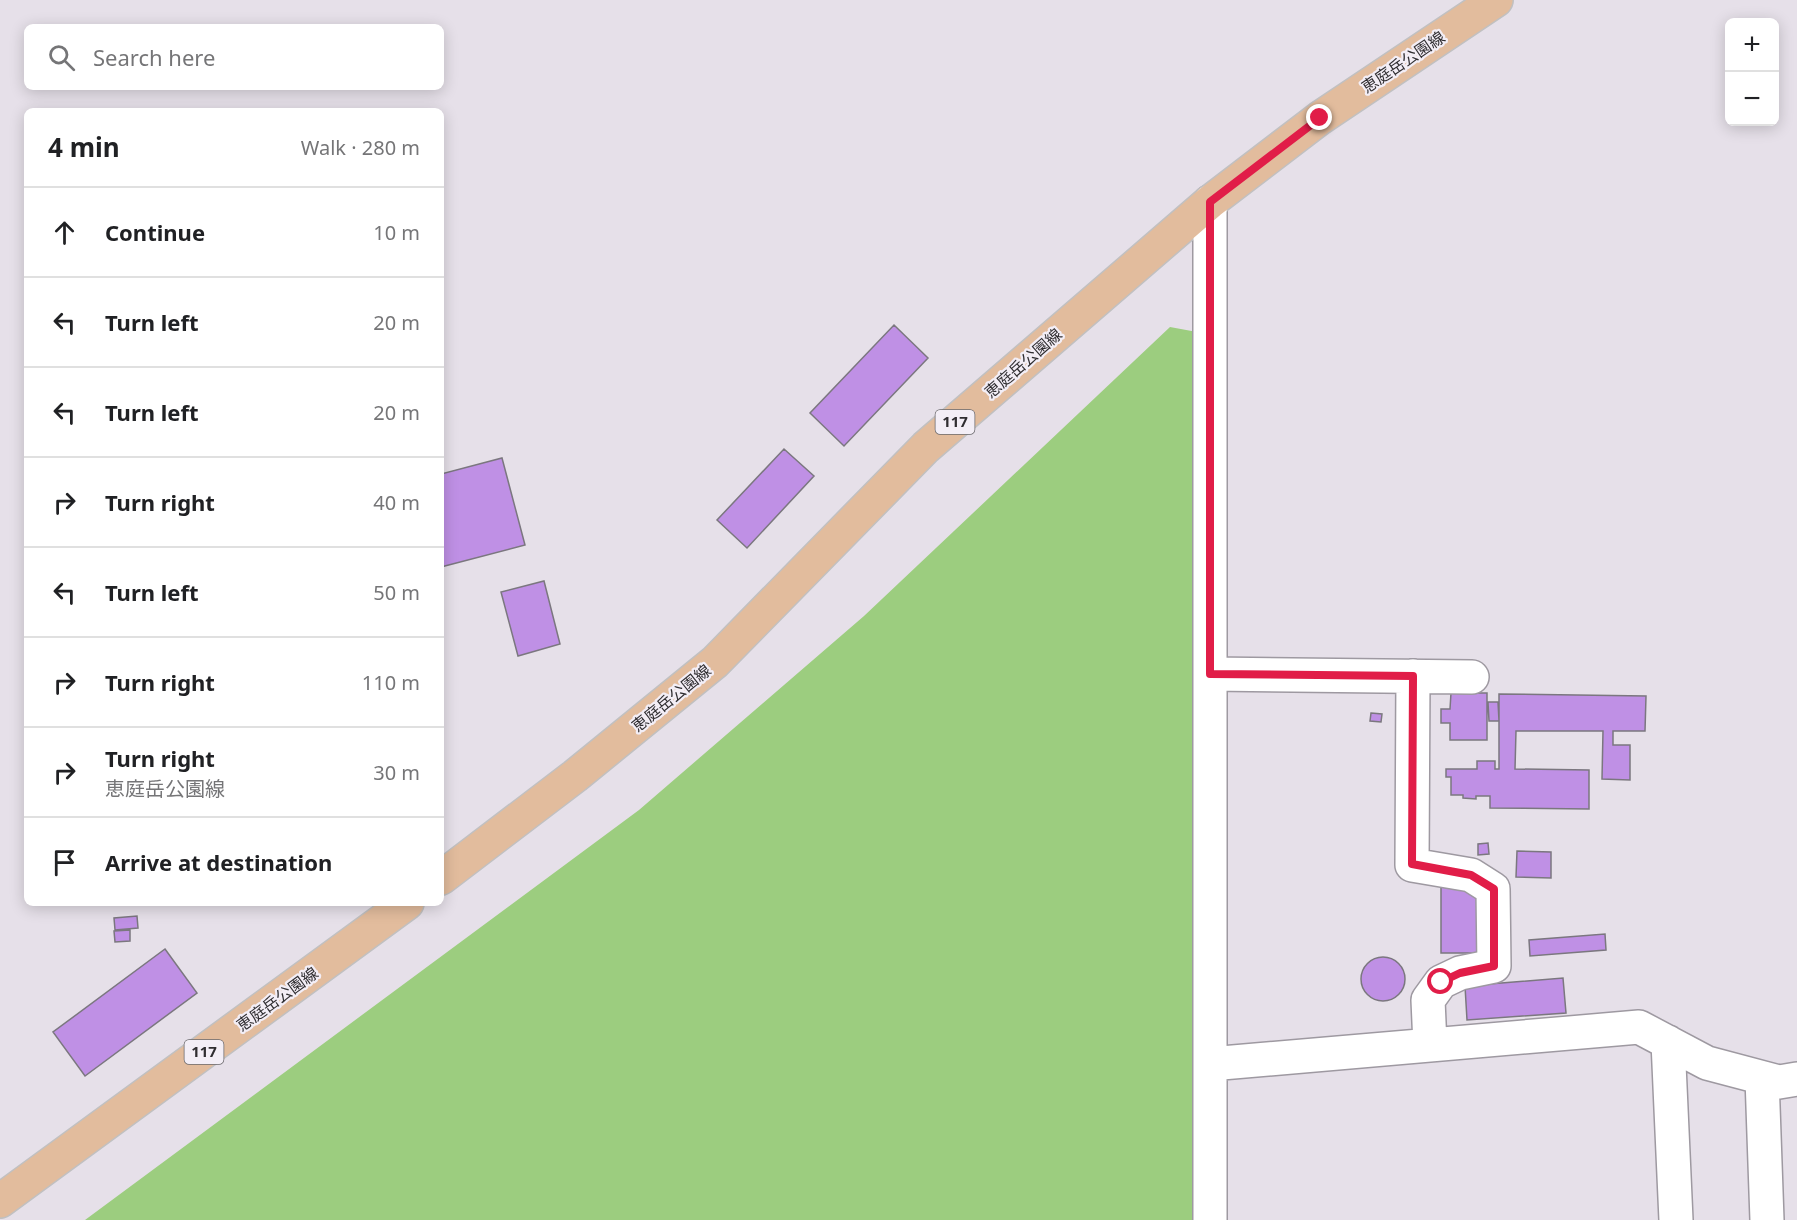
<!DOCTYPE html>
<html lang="en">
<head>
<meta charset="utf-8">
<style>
	body { margin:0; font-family:"Noto Sans","Noto Sans JP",sans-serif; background:#f2f2f2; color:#202124 }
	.controls { position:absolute; right:18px; top:18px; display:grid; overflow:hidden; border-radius:9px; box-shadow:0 3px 15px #0003 }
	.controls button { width:54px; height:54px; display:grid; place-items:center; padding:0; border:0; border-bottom:2px solid #e0e0e0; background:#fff; color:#202124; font:30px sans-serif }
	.stop { position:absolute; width:18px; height:18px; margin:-14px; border:4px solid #e11d48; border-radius:50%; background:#fff }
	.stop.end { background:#e11d48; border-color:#fff; box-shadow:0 2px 6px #0008 }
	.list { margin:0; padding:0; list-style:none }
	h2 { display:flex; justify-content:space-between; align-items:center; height:78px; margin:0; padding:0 24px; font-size:26px }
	h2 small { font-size:20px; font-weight:400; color:#757577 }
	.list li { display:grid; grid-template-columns:39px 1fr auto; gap:18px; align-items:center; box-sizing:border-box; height:90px; padding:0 24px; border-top:2px solid #e0e0e0 }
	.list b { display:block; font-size:22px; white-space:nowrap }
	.list p { margin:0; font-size:20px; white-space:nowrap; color:#757577 }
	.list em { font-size:20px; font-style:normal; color:#757577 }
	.icon { flex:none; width:33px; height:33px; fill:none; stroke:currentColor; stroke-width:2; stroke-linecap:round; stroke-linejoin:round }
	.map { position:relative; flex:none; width:1797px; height:1220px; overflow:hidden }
	.search { position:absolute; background:#fff; box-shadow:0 3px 15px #0003; left:24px; top:24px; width:420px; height:66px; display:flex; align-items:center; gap:15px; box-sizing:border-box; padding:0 21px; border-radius:9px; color:#757577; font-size:22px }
	.panel { position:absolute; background:#fff; box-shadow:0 3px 15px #0003; left:24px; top:108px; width:420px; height:798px; border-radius:9px }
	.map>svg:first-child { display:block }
</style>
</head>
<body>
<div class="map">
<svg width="1797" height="1220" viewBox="0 0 1797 1220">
	<rect width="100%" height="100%" fill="#e6e0e9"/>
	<path fill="#9ccd7f" d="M1170 327 1197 332 1192 1220H85L639 810 864 616Z"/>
	<path fill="#bf90e5" stroke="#7b777f" stroke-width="1.5" d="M894 325 928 358 844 446 810 413Z
		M784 449 814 476 747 548 717 520Z
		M502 458 525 545 441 567V474Z
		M544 581 560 644 518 656 501 592Z
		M1451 693H1487V740H1450V723H1441V709H1450Z
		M1499 694 1646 696 1645 731H1613V745H1630V780L1602 779 1603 731H1516L1515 769 1589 770V809L1490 808V796H1476V799L1463 798V795H1451V777H1446V769H1477V761H1495V769H1499Z
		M1488 702H1498L1499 721H1489Z
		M1371 713 1382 714 1381 722 1370 721Z
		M1488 843 1489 854 1478 855V844Z
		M1517 851 1551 852V878L1516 877Z
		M1441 886H1478V953H1441Z
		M137 916 138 928 115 930 114 918Z
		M130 930V941L115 942 114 931Z
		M1605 934 1606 950 1530 956 1529 940Z
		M165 949 197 993 85 1076 53 1032Z
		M1361 979a22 22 0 1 1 44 0a22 22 0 1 1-44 0Z
		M1563 978 1566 1013 1467 1020 1465 986Z"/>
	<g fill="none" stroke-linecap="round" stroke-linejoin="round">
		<defs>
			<path id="street" d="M1210 202V1220
				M1210 674 1472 677
				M1413 676 1412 865 1471 875 1493 889 1494 966 1460 973 1441 982 1428 1000 1430 1045
				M1668 1042 1676 1220
				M1210 1064 1639 1027 1707 1063 1779 1082 1797 1079
				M1762 1078 1767 1220"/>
			<path id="primary" d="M441 878 575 776 715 662 926 447 1210 202 1320 118 1496 0
				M0 1201 407 903"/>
		</defs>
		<use href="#street" stroke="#9e99a1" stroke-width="36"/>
		<use href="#primary" stroke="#c1c0c1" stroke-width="36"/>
		<use href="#street" stroke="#fff" stroke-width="33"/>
		<use href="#primary" stroke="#e2bc9d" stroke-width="33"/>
	</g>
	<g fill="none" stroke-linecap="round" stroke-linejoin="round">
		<path stroke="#e11d48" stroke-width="8" d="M1320 118 1210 202V674L1413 676 1412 864 1471 875 1494 889V966L1460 973 1441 982"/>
	</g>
	<g text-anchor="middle" stroke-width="4.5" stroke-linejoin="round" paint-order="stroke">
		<g fill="#f3eef6" stroke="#6a686c" stroke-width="1.5">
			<rect x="935.5" y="410" width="39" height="24" rx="4.5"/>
			<rect x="184.5" y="1040" width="39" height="24" rx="4.5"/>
		</g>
		<g font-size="15" font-weight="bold" fill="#302e31">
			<text x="955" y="427">117</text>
			<text x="204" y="1057">117</text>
		</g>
		<g font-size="16" fill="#302e31" stroke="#f3eef6">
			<text transform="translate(1403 62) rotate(-34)" y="6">恵庭岳公園線</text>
			<text transform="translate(1023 363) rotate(-41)" y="6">恵庭岳公園線</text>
			<text transform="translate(671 698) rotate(-39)" y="6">恵庭岳公園線</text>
			<text transform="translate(277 999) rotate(-36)" y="6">恵庭岳公園線</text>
		</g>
	</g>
</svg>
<div class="controls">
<button>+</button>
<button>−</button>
</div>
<div class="stop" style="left:1441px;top:982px"></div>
<div class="stop end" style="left:1320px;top:118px"></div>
<div class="search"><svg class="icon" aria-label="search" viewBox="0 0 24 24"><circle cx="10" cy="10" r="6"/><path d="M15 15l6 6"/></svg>Search here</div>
<section class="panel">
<h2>4 min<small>Walk · 280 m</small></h2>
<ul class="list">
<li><svg class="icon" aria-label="ahead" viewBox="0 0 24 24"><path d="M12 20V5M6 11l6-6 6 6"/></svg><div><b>Continue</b></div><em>10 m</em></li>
<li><svg class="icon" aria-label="left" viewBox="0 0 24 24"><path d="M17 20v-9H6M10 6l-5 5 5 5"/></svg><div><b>Turn left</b></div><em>20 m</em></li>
<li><svg class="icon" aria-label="left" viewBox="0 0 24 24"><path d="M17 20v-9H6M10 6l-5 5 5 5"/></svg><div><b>Turn left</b></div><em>20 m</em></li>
<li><svg class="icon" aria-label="right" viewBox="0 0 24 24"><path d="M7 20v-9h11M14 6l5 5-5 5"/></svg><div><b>Turn right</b></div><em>40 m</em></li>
<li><svg class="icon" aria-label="left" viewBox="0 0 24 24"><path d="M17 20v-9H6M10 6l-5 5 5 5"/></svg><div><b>Turn left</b></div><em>50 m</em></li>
<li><svg class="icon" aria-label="right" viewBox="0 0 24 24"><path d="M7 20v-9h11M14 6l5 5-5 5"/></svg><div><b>Turn right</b></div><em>110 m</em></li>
<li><svg class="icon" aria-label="right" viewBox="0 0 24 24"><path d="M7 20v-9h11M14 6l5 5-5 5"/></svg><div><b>Turn right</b><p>恵庭岳公園線</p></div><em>30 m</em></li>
<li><svg class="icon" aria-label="arrive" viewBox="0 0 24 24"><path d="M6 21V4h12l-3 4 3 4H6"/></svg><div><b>Arrive at destination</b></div></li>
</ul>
</section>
</div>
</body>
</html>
